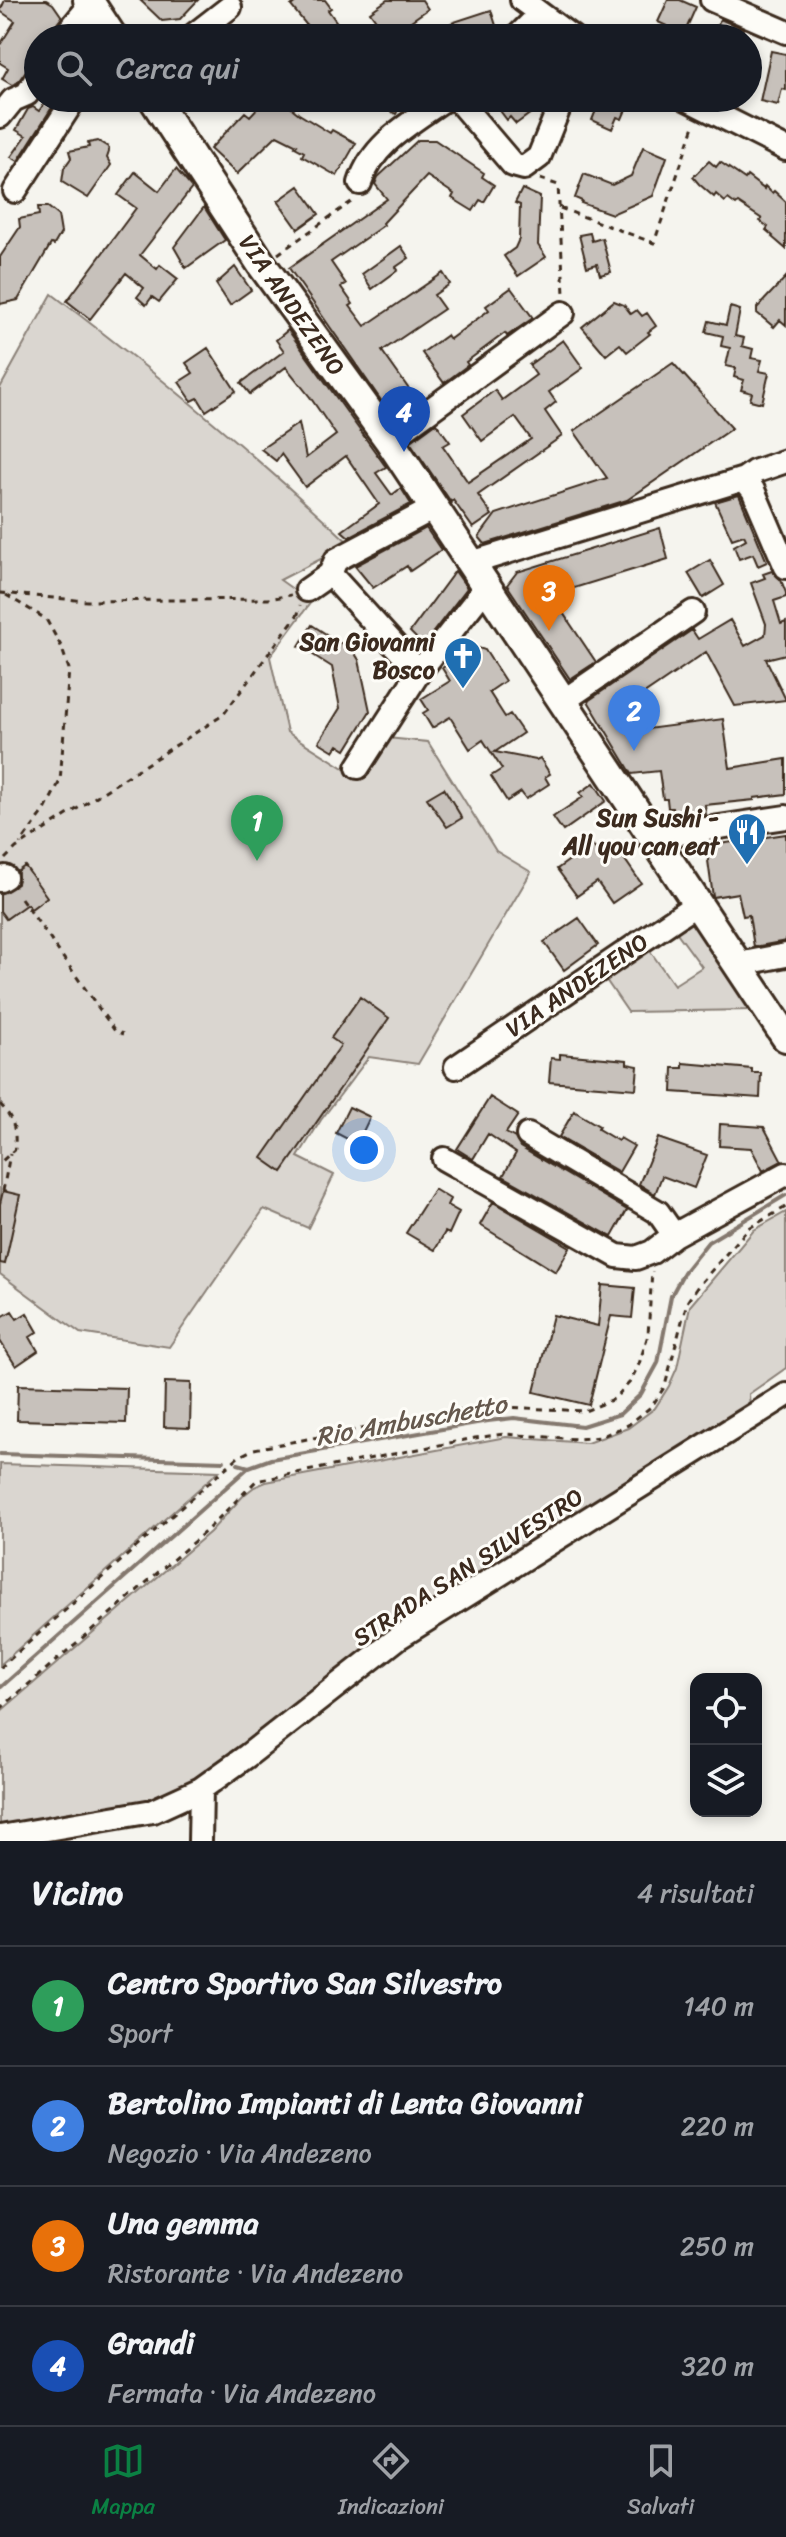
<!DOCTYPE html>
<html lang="it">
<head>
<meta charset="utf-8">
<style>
	body { margin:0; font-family:Sriracha,sans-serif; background:#20242c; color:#f1f3f6 }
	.controls { position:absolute; right:24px; bottom:24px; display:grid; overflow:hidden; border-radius:16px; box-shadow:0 4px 12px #0003 }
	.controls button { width:72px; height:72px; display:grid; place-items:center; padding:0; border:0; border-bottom:2px solid #363941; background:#171b24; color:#f1f3f6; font:40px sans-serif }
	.you { position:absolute; left:364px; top:1150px; width:28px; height:28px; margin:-20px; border:6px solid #fff; border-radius:50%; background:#1a73e8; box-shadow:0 0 0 12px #1a73e833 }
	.badge { display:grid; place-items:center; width:52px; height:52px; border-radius:50%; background:#0b8043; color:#fff; font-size:26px; font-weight:700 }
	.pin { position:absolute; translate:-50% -66px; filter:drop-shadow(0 2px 4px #0008) }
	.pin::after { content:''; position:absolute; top:42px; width:28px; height:24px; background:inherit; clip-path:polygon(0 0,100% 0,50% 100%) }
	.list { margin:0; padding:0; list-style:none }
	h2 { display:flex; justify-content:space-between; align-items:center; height:104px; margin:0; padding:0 32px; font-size:34px }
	h2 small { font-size:26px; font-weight:400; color:#9ea1a6 }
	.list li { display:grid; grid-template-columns:52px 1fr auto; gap:24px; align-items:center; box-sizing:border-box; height:120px; padding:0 32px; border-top:2px solid #363941 }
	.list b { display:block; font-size:30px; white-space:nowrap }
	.list p { margin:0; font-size:26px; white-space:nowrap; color:#9ea1a6 }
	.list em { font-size:26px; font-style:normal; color:#9ea1a6 }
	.icon { flex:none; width:44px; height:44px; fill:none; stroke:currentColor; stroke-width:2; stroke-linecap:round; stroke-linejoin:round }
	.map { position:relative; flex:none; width:786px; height:1841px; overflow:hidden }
	.search { position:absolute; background:#171b24; box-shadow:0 4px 12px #0003; left:24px; right:24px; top:24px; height:88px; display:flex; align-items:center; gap:20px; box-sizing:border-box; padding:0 28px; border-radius:44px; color:#9ea1a6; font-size:30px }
	.sheet { height:584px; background:#171b24 }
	nav { display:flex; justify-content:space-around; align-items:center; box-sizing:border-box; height:112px; border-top:2px solid #363941; background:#171b24; font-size:22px; color:#9ea1a6 }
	nav a { display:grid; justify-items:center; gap:4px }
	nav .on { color:#0b8043 }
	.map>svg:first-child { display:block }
</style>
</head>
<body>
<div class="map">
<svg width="786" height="1841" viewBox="0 0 786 1841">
	<rect width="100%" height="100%" fill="#f5f4ee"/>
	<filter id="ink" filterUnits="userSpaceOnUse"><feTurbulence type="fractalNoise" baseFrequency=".0125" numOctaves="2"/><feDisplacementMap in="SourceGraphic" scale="16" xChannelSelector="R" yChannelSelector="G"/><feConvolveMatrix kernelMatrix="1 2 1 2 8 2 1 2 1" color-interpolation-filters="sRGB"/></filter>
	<g filter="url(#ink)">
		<path fill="#dad6d0" stroke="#8a8077" stroke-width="2" d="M52 294C155 372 256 455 350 544L280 580 311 602 270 657 287 732 360 778 387 738 428 742 496 851 531 872 418 1064 369 1057 321 1120 298 1157 334 1175 308 1228 264 1209 169 1347 80 1333 0 1274V388Z
			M690 919 751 1010 628 1012 604 977 648 948 674 985 702 967 675 930Z
			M786 1212V1368L749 1394 750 1407 209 1775 160 1800 0 1829V1712L210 1532 244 1495 254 1487 266 1482 506 1437 587 1443 628 1428 655 1408 669 1386 677 1368 690 1306 754 1230Z
			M0 1464 219 1471 0 1665Z"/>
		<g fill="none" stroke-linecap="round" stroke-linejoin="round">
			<path stroke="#84786e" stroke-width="4" d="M0 1454 224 1461
				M238 1464 249 1467
				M0 1688 249 1467 271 1459 488 1421 514 1418 582 1426 620 1414 641 1394 658 1363 671 1296 684 1272 708 1242 786 1195"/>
		</g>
		<path fill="#c7c1bb" stroke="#3b2a1e" stroke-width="2" d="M5 0H46L53 4 62 17 52 30 49 38H38V62L31 64 17 83 12 85 2 79 8 68 0 63V45L15 21 0 11Z
			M140 0H198L180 19 162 21Z
			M298 0H325L331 8 328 10 348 38H317L291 6Z
			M387 0H422L428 9 388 37 370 12Z
			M668 0H680L696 7 684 34 658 22Z
			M491 10 500 38H448L444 28 452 25 451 23Z
			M720 19 743 29 740 38H712Z
			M771 51 786 54V90L782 89 778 105 760 101Z
			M48 98H58L18 161 11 157 26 136 16 130 28 109 33 107 39 111Z
			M282 98 290 103 289 106 299 114 330 133 332 130 356 143 337 176 302 156 304 152 295 147 297 145 277 135 237 174 210 149 245 112 250 116 264 101Z
			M363 98H404L396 114Z
			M502 98H534L525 105 531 113 516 124 510 117 507 120 495 104Z
			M601 98H631L622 119 617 117 612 129 592 120Z
			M418 140H435L484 173 482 177 494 185 484 202 480 200 473 211 452 198 454 194 427 176 383 223 384 225 331 262 346 284 341 287 353 304 350 306 365 326 443 273 450 284 434 295 444 309 382 351 418 402 394 419 289 268 387 199 375 184 378 177Z
			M98 141 108 147 109 152 107 158 111 165 88 198 62 182 64 168 71 158 69 151 89 147 88 143Z
			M643 147 667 157 653 196 612 214 581 203 582 201 575 198 584 174 612 185 631 176Z
			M709 161 716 167 720 162 745 179 747 176 764 189 765 186 772 193 774 191 786 202V249L772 237 773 236 766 230 768 227 760 221 762 219 738 203 736 205 728 199 725 202 716 194 714 197 699 184 693 177Z
			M176 169 192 188 140 255 157 269 160 265 178 279 159 302 152 297 146 305 137 297 144 288 126 273 90 319 67 301 136 208 118 195 135 172 159 191Z
			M299 186 319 214 298 229 278 201Z
			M522 189 540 197 538 245 546 257 518 276 504 256 515 248 519 239 520 205 515 203Z
			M38 207H48L58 215 61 233 54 245 51 244 18 300 0 304V257L20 227 19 219 39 215Z
			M204 207 225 240 186 268 174 247Z
			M590 233 592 241 602 238 611 272 600 275 597 264 587 267 579 235Z
			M401 246 409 258 396 267 398 270 372 289 362 274Z
			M235 267 251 290 230 305 216 284Z
			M786 277V325L780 320 774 327 757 313V308Z
			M511 288 533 318 507 336 505 333 466 362 468 365 444 383 422 353 447 335 450 339 489 310 486 306Z
			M614 301 624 305 631 314 637 310 642 316 647 313 656 326 648 332 650 334 627 352 620 344 606 355 582 327Z
			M730 307 740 310 735 336 744 338 742 346 753 349 751 358 762 360 759 371 769 373 762 403 750 400 752 393 741 390 744 380 734 377 736 368 726 366 730 348 721 346 723 336 706 332 709 321 726 325Z
			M288 330 386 467 376 473 392 495 401 488 411 504 349 537 342 531 379 504 346 456 305 487 281 454 276 461 261 449 299 423 306 458 336 435 310 397 286 367 250 394 241 383 284 351 276 340Z
			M563 340 583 368 549 392 556 402 545 411 562 436 478 495 492 515 473 528 453 500 451 502 410 442 436 423 450 442 443 446 468 482 531 439 515 417 482 441 463 414 495 390 502 400 536 375 529 365Z
			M208 348 236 391 206 411 198 398 192 401 179 382 193 373 186 363Z
			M673 363 732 428 627 500 485 544 479 537 496 514 607 478 574 431Z
			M739 495 767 562 758 566 753 554 739 559 734 546 746 539 744 535 732 539 715 502Z
			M426 528 441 550 410 571 407 566 373 588 355 566Z
			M660 528 668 559 551 595 596 662 570 679 507 585 517 572Z
			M710 560 724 585 703 598 688 573Z
			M455 571 467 588 423 645 410 632Z
			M772 571 781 580 786 593V597L774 601 781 624 786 622V654L766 659 786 700 735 706 706 652 625 707 636 723 639 722 640 730 723 719 730 768 786 759V794L754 798V800L705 805 706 815 683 818V815L674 816 673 808H668L667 799H663L659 771 632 774 588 701 692 630 698 639 730 620 745 646 765 635 766 624 751 583 765 578 763 574Z
			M312 625 354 652 359 660 370 711 346 750 338 745 334 751 319 742 340 708 332 667 299 646Z
			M475 647 485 650 505 681 489 692 505 717 510 714 523 733 495 752 536 760 540 758 550 774 545 777 549 784 526 799 521 792 507 801 491 776 502 769 483 740 470 749 450 717 432 728 423 713 428 710 421 699 450 681 442 668Z
			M594 783 606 801 563 831 553 817 583 797 580 793Z
			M444 788 462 818 447 827 427 798Z
			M786 834V941L754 947 749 915 743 916 738 893 713 897 706 846Z
			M592 844 602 858 616 847 641 883 612 903 597 882 577 896 557 869Z
			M25 866 47 897 31 909 27 904 6 919 0 911V894L17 884 18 871Z
			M579 918 598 945 564 970 544 942Z
			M360 997 389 1018 282 1172 262 1158 341 1045 331 1038Z
			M560 1054 627 1060V1064L638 1066 636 1089 549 1082 551 1058 560 1059Z
			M683 1063 752 1069V1073H761L760 1098 672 1092 673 1068H683Z
			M490 1097 518 1115 506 1133 515 1138 520 1147 627 1210 612 1237 503 1176 516 1153 488 1134 473 1159 457 1149Z
			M349 1107 370 1117 357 1144 336 1133Z
			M574 1111 599 1126 598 1129 618 1141 620 1138 634 1146 619 1172 559 1137Z
			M720 1124 764 1127 782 1161 763 1171 751 1148 719 1146Z
			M658 1138 707 1155 694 1188 662 1176 655 1194 639 1184Z
			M434 1189 450 1199 447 1205 459 1212 449 1234 445 1232 435 1250 406 1233Z
			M3 1191 20 1195 5 1264 0 1263V1204Z
			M493 1202 570 1247 556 1272 480 1225Z
			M602 1285 635 1288 632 1318 611 1316 589 1405 534 1392 553 1315 598 1326Z
			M12 1311 17 1319 27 1313 38 1332 30 1337 38 1351 16 1366 0 1341V1318Z
			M165 1382 191 1383 190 1428 164 1427Z
			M18 1385 127 1388 126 1423 17 1420Z"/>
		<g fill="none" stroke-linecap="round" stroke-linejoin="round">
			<defs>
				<path id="minor" d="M522 0 573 38
					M712 0 786 32
					M63 38 91 4
					M190 38 230 7
					M516 38 540 14
					M456 98 513 165 524 168 539 157 563 98
					M685 98 786 149
					M0 116 13 100 27 94 38 76
					M360 183C373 142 413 122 446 98
					M15 191 75 98
					M389 440 563 313
					M744 479 754 472 786 461
					M434 508 336 560 330 574 419 672 487 586
					M471 563 744 479 753 490 786 567
					M307 590 330 574
					M562 702 693 612
					M358 767 419 672
					M653 837 786 817
					M0 880 5 877
					M738 964 786 955
					M456 1067 698 903
					M528 1135 658 1212 674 1235
					M444 1159 617 1256 636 1258 652 1252 674 1235 786 1174
					M0 1837 153 1811 201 1789 247 1756 398 1638 786 1395
					M200 1841 201 1789"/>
				<path id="major" d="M88 0 113 38
					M153 98 262 265 389 440 786 1037"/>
			</defs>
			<use href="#minor" stroke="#3b2a1e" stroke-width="28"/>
			<use href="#major" stroke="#3b2a1e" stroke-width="34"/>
			<path stroke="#3b2a1e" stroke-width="3" stroke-dasharray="6 6" stroke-linecap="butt" d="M540 179 558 185 564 294
				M560 208 654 243 695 123
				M278 254 354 200
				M0 593 87 601 268 599 291 595
				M6 595 46 619 61 646 69 669 60 781 45 810 20 844
				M5 859 16 848 223 715 298 614 300 605
				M21 898 115 1031 123 1034
				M0 1104C14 1119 16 1129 15 1149L0 1163
				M3 1191 10 1154
				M0 1668 238 1457 254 1449 484 1406 585 1411 614 1399 630 1382 639 1364 648 1335 652 1271
				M0 1709 206 1531 256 1481 475 1438 504 1434 577 1439 600 1437 628 1425 652 1406 665 1386 687 1302 698 1286 749 1228 786 1207"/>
			<use href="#minor" stroke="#fdfcf7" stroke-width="22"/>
			<use href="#major" stroke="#fdfcf7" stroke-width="28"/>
		</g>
	</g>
	<defs>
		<symbol id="church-pin" viewBox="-11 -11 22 30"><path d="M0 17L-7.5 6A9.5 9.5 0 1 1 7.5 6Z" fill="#1f6fb2" stroke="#fdfcf7"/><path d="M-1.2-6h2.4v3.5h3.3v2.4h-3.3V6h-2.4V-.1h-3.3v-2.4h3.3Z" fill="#fff"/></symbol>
		<symbol id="restaurant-pin" viewBox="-11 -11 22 30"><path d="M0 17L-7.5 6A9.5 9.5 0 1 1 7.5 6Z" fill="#1f6fb2" stroke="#fdfcf7"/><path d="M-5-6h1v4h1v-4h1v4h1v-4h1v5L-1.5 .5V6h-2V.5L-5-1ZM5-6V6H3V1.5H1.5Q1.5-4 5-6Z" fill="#fff"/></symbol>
	</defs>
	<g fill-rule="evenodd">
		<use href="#church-pin" x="441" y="634" width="44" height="60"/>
		<use href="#restaurant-pin" x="725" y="810" width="44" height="60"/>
	</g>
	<g text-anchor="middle" stroke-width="6" stroke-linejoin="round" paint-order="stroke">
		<g font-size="24" fill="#3b2a1e" stroke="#fdfcf7">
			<text transform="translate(292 305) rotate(55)" y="8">VIA ANDEZENO</text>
			<text transform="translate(577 985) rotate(-34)" y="8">VIA ANDEZENO</text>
			<text transform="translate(468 1567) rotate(-33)" y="8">STRADA SAN SILVESTRO</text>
		</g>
		<g font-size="24" font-weight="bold" fill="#3b2a1e" stroke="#fdfcf7" text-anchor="end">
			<text x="435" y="650">San Giovanni<tspan x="435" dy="28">Bosco</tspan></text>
			<text x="719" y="826">Sun Sushi -<tspan x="719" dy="28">All you can eat</tspan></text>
		</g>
		<g font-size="26" font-style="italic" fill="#65584d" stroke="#fdfcf7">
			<text transform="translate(411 1420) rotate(-10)" y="9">Rio Ambuschetto</text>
		</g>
	</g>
</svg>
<div class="controls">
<button><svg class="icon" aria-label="locate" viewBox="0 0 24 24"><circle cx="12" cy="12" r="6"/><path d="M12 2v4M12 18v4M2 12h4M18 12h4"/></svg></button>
<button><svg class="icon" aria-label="layers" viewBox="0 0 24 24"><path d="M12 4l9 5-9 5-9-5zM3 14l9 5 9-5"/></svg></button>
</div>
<div class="you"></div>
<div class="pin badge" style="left:257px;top:861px;background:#2e9e5b">1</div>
<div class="pin badge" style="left:634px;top:751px;background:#3f7fe0">2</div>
<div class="pin badge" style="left:549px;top:631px;background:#e8710a">3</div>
<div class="pin badge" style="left:404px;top:452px;background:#1a4fb4">4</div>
<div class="search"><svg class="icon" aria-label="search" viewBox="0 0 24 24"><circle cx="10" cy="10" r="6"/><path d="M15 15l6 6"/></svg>Cerca qui</div>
</div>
<section class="sheet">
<h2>Vicino<small>4 risultati</small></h2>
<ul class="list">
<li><span class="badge" style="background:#2e9e5b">1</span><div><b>Centro Sportivo San Silvestro</b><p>Sport</p></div><em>140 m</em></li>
<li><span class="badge" style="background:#3f7fe0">2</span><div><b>Bertolino Impianti di Lenta Giovanni</b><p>Negozio · Via Andezeno</p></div><em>220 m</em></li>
<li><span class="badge" style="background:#e8710a">3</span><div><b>Una gemma</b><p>Ristorante · Via Andezeno</p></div><em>250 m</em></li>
<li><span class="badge" style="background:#1a4fb4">4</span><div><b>Grandi</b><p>Fermata · Via Andezeno</p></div><em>320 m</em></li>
</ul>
</section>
<nav>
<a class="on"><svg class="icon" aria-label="map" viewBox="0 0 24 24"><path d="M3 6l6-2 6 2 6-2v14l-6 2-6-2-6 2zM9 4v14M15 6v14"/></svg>Mappa</a>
<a><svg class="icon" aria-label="directions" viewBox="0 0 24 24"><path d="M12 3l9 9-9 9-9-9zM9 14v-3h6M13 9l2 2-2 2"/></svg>Indicazioni</a>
<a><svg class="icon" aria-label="saved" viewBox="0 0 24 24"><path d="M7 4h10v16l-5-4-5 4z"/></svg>Salvati</a>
</nav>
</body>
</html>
